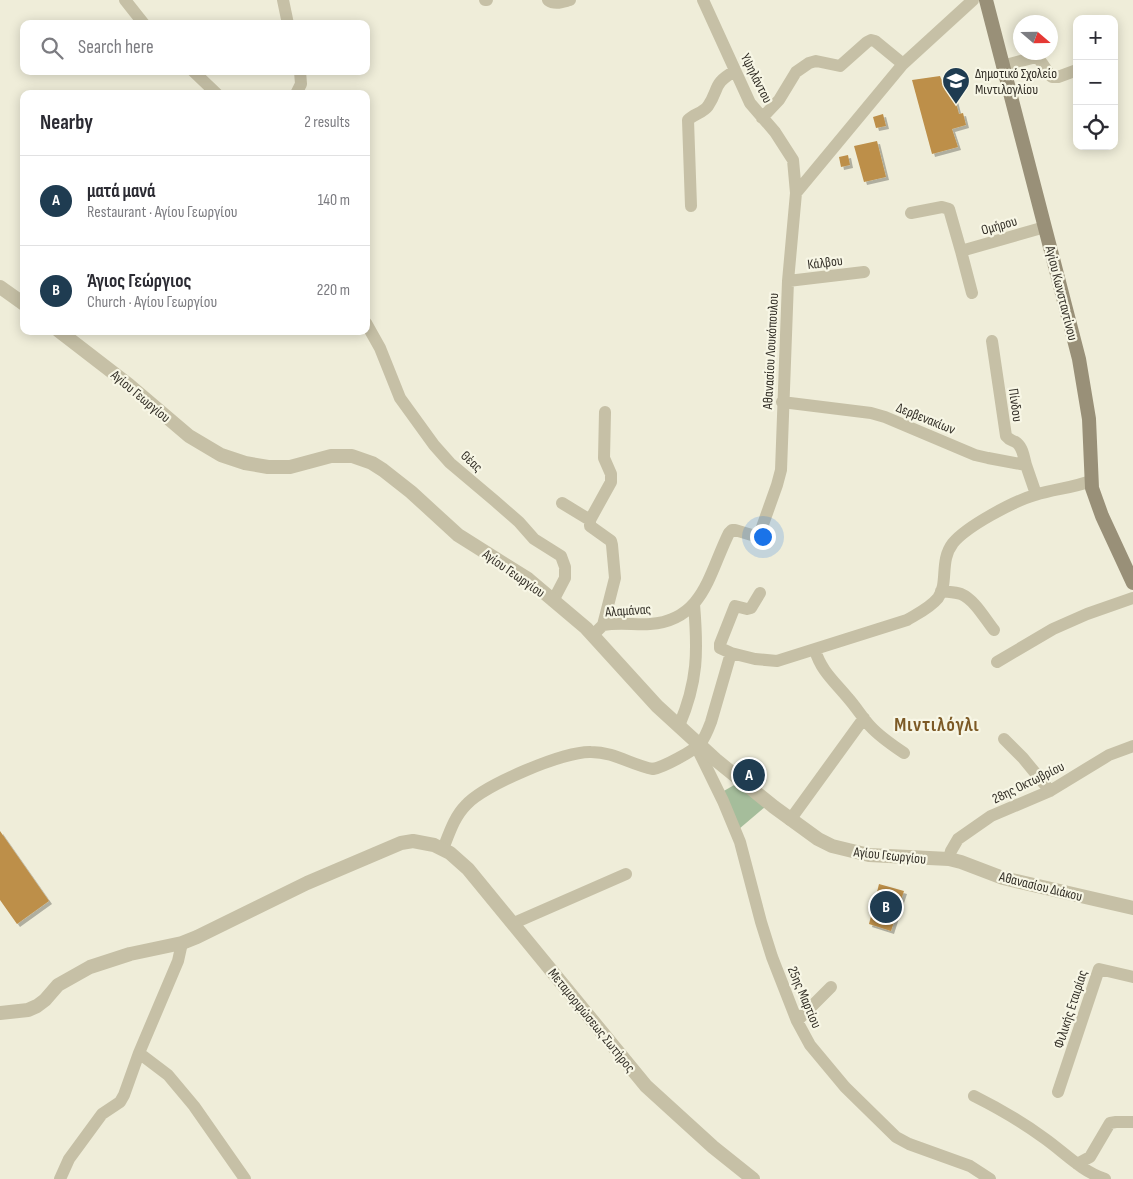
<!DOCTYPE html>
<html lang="en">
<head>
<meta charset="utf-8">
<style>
	body { margin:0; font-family:"Sofia Sans Condensed",sans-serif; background:#f7f7f7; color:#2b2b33 }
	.controls { position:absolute; right:15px; top:15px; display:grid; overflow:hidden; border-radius:10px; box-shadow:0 2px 12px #0003 }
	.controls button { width:45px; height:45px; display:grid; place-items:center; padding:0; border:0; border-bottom:1px solid #e1e1e2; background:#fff; color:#2b2b33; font:25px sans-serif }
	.compass { position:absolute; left:1013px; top:15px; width:45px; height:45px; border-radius:50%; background:#fff; box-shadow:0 2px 12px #0003; rotate:110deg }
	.you { position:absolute; left:762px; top:536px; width:18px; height:18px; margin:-12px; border:4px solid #fff; border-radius:50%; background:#1a73e8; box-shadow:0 0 0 8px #1a73e833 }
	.badge { display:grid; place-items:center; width:32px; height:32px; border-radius:50%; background:#1f3c51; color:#fff; font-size:16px; font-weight:700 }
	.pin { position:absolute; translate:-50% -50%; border:2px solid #fff; box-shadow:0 1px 5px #0006 }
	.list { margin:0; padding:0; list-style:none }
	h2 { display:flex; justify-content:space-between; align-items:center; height:65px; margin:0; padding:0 20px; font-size:21px }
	h2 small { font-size:16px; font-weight:400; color:#7c7c81 }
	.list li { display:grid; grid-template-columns:32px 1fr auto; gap:15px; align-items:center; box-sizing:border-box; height:90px; padding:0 20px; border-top:1px solid #e1e1e2 }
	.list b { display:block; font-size:19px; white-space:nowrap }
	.list p { margin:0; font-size:16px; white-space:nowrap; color:#7c7c81 }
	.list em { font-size:16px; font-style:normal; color:#7c7c81 }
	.icon { flex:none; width:28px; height:28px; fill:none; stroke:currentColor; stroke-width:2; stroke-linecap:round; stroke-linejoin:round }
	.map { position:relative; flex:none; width:1133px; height:1179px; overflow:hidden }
	.search { position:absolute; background:#fff; box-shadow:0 2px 12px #0003; left:20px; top:20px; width:350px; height:55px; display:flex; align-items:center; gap:12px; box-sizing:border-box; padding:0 18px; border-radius:10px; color:#7c7c81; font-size:19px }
	.panel { position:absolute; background:#fff; box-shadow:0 2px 12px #0003; left:20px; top:90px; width:350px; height:245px; border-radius:10px }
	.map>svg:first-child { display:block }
</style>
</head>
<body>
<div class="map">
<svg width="1133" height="1179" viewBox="0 0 1133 1179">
	<defs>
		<filter id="shadow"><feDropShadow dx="3" dy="3" stdDeviation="0" flood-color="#0004"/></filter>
	</defs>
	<rect width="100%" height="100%" fill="#efedd9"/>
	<path fill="#a5bd9b" d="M736 784 765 807 739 829 722 792Z"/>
	<path fill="#bd8f49" filter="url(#shadow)" d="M940 76 944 86H947L951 99H955L959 114 963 113 966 125 952 129 958 147 932 154 912 80Z
		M883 114 886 126 876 128 873 117Z
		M877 141 886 177 864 182 854 146Z
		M848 155 850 165 841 167 839 157Z
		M0 831 49 901 17 924 0 900Z
		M879 884 904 891 891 931 869 924Z"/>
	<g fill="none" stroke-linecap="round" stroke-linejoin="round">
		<path stroke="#c6c0a6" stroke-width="12" d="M125 0 144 24
			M283 0 288 24
			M485 0H487
			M548 0C555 5 562 2 570 0
			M1002 66 1036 57C1044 62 1045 71 1052 77H1058L1077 70
			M193 71 217 94
			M296 94 301 84 300 71
			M762 118 779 100 796 72 809 63 816 61 840 66 867 42 871 40 875 41 903 64
			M796 193 903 64 973 0
			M691 206 688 120C694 114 703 113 708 106 720 88 712 84 735 71
			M911 213 942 207 949 209 961 251 1045 227
			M961 251 972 293
			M788 281 864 272
			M366 323 380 348 400 398 434 445 450 463 495 501 519 522 534 539 561 556 565 567V578L553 601
			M992 341 1006 436C1010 441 1013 440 1017 443 1023 448 1024 458 1026 465
			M782 402 871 413 885 417 975 455 988 458 1026 465 1036 494
			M562 503 590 520V526L611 541 612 545 615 578 603 625
			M590 520 611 482V474L604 458 605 412
			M941 591C948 592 955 592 961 594 975 600 985 619 994 630
			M593 635 603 625C619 622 635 625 650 624 704 620 709 573 729 533L732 530H735L755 536 761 530 777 485 781 470 788 281 796 193 793 160 775 132 750 103 703 0
			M815 650C821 671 835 682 848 698 856 707 862 717 870 726 880 737 892 745 904 753
			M731 653 755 659 777 661 907 620C917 614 930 608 938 598 949 583 939 561 953 543 967 526 1014 501 1035 495 1054 489 1072 488 1091 481
			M997 662 1053 629 1087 614 1133 598
			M679 726C698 681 698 652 694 604
			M1004 739 1023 758 1050 791
			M699 745V752L723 801 740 842 761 922 772 957 797 1021 810 1045 845 1087 896 1137 909 1144 970 1166 990 1179
			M790 820 864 718
			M443 849C449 834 454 817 466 805 484 785 564 751 591 752 615 752 631 765 653 769 664 767 693 751 700 744 705 738 708 730 711 722L731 653 720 648V644L735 606 747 609 751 608 760 593
			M949 859 951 851 958 839 991 816 1050 791 1109 755 1133 746
			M514 923 626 874
			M797 1021 831 987
			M139 1053 168 1075 194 1106 245 1179
			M1058 1092 1099 969 1133 977
			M974 1096C998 1108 1022 1122 1044 1138 1064 1152 1081 1171 1105 1179
			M1077 1164 1090 1157 1110 1123 1116 1122H1133
			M60 1179 69 1159 102 1114 120 1102 124 1095 139 1053 178 961 182 943"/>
		<path stroke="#c6c0a6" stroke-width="14" d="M0 287 24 304
			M59 331 129 385 189 436 221 455 245 463 268 467H290L331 456H352L372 463 383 470 411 492 458 535 528 579 586 628 657 706 716 760 774 807 818 839 832 846 869 855 949 859 961 862 1003 878 1133 908
			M0 1013 28 1010 37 1006 45 1000 58 985 90 967 130 954 182 943 197 937 307 883 401 843 413 841 434 845 450 853 468 869 646 1086 713 1147 753 1179"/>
		<path stroke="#999078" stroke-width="14" d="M986 0 1079 359 1089 419 1092 488 1102 516 1133 583"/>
	</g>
	<defs>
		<symbol id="school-pin" viewBox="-11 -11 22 30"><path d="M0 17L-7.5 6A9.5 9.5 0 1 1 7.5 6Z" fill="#1f3c51" stroke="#f7f6e5"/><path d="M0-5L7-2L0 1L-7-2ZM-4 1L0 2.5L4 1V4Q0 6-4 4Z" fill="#fff"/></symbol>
	</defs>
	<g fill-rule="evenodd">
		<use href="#school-pin" x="940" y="65" width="32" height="43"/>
	</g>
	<g text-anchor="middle" stroke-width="4.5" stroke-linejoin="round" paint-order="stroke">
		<g font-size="14" fill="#332f27" stroke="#f7f6e5" text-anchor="start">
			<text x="975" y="78">Δημοτικό Σχολείο<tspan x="975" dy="16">Μιντιλογλίου</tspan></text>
		</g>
		<g font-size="14" fill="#332f27" stroke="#f7f6e5">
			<text transform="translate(757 78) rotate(63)" y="5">Υψηλάντου</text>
			<text transform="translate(999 225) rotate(-16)" y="5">Ομήρου</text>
			<text transform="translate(825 262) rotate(-7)" y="5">Κάλβου</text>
			<text transform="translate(1062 293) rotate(76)" y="5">Αγίου Κωνσταντίνου</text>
			<text transform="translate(770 351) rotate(-87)" y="5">Αθανασίου Λουκόπουλου</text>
			<text transform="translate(141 396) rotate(40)" y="5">Αγίου Γεωργίου</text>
			<text transform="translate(1016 405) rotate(82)" y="5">Πίνδου</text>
			<text transform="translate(926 418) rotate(22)" y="5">Δερβενακίων</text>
			<text transform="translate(472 461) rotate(42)" y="5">Θέας</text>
			<text transform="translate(514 573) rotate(35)" y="5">Αγίου Γεωργίου</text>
			<text transform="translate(628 610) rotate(-4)" y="5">Αλαμάνας</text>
			<text transform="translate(1028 782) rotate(-26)" y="5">28ης Οκτωβρίου</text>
			<text transform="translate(890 855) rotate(6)" y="5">Αγίου Γεωργίου</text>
			<text transform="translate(1041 886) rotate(14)" y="5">Αθανασίου Διάκου</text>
			<text transform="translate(805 997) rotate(67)" y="5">25ης Μαρτίου</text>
			<text transform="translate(1070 1009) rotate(-72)" y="5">Φιλικής Εταιρίας</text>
			<text transform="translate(592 1020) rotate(51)" y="5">Μεταμορφώσεως Σωτήρος</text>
		</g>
		<g font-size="19" font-weight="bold" letter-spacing="1" fill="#7c5925" stroke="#f7f6e5">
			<text x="937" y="731">Μιντιλόγλι</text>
		</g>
	</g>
</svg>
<div class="controls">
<button>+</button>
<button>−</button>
<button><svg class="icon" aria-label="locate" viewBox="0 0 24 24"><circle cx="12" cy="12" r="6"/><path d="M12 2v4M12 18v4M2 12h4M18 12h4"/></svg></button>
</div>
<svg class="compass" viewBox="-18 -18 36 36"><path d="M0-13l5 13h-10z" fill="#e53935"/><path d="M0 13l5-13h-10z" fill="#7c7c81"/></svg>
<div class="you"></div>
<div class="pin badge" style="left:749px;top:775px">A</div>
<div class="pin badge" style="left:886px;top:907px">B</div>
<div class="search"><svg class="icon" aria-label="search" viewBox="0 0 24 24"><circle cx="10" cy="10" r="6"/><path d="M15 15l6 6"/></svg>Search here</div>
<section class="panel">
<h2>Nearby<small>2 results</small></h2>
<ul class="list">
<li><span class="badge">A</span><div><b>ματά μανά</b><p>Restaurant · Αγίου Γεωργίου</p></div><em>140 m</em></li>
<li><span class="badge">B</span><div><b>Άγιος Γεώργιος</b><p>Church · Αγίου Γεωργίου</p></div><em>220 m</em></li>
</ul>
</section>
</div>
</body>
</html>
